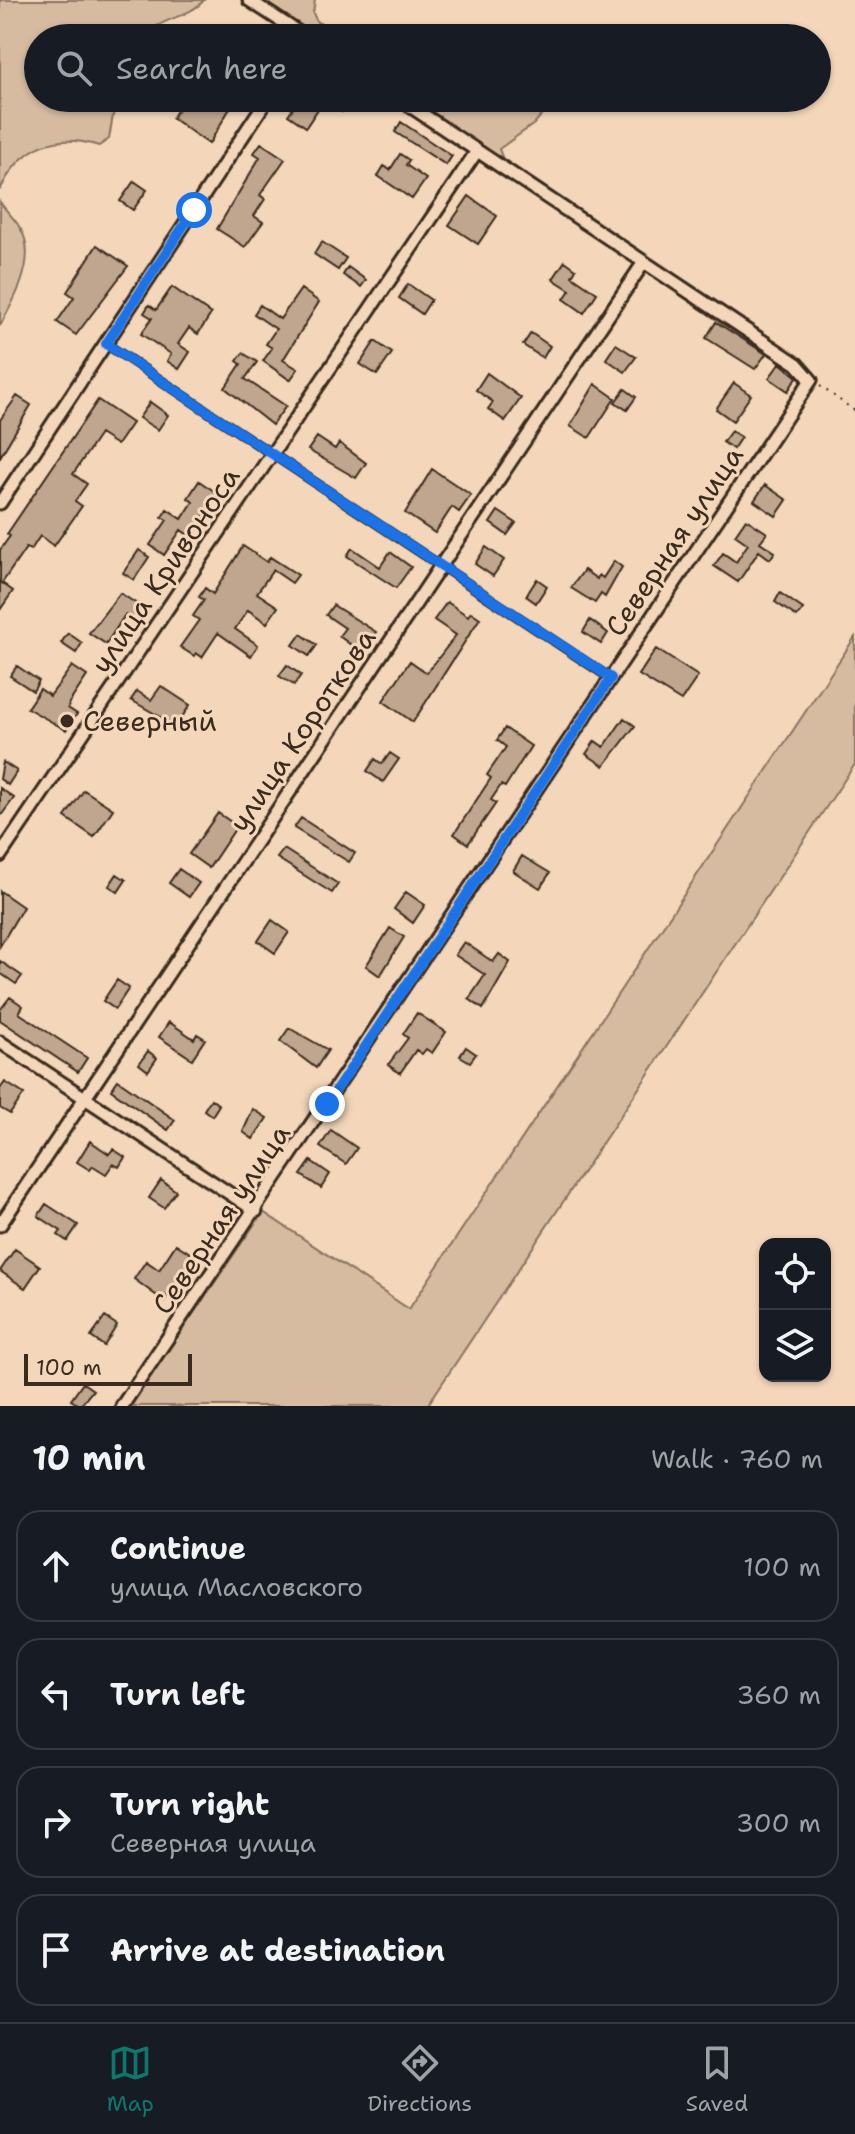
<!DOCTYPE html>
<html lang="en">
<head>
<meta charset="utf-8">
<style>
	body { margin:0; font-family:"Shantell Sans",sans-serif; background:#242831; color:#f1f3f6 }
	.controls { position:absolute; right:24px; bottom:24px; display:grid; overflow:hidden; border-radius:16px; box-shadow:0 2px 6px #0004 }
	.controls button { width:72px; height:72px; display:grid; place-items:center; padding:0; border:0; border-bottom:2px solid #363941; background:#171b24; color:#f1f3f6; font:40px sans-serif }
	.scale { position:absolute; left:24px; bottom:20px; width:168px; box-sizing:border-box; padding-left:8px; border:4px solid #3b2a1e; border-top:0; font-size:22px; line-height:28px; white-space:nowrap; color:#3b2a1e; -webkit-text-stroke:6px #f4d7ba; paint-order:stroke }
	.stop { position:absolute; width:24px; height:24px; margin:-18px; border:6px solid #1a73e8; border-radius:50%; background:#fff }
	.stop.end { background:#1a73e8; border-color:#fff; box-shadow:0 2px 8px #0008 }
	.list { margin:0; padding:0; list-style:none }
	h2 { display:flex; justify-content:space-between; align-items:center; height:104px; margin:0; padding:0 32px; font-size:34px }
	h2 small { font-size:26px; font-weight:400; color:#9ea1a6 }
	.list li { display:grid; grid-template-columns:52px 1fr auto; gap:24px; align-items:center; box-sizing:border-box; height:112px; margin:0 16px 16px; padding:0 16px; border:2px solid #363941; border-radius:24px }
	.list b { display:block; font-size:30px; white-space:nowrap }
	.list p { margin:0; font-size:26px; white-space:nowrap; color:#9ea1a6 }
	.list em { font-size:26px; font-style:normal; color:#9ea1a6 }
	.icon { flex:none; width:44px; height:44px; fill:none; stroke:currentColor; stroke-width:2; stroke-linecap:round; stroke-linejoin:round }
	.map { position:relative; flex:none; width:855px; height:1406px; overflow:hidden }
	.search { position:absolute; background:#171b24; box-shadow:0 2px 6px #0004; left:24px; right:24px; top:24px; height:88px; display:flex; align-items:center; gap:20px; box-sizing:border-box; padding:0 28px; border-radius:44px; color:#9ea1a6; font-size:30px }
	.sheet { height:616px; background:#171b24 }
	nav { display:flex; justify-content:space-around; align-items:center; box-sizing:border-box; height:112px; border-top:2px solid #363941; background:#171b24; font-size:22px; color:#9ea1a6 }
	nav a { display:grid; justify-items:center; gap:4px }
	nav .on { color:#0f766e }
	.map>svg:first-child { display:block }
</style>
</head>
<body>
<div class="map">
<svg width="855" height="1406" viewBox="0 0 855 1406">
	<rect width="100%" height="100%" fill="#f4d7ba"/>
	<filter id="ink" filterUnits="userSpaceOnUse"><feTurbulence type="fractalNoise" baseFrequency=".0125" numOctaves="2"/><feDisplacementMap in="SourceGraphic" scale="16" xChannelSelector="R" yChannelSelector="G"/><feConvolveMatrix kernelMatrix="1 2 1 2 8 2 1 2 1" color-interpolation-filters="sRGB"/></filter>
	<g filter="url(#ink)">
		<path fill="#d6bba1" stroke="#887260" stroke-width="2" d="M0 0H204C188 19 159 17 144 38H38V98H116L109 139 99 146C55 132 21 146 0 190Z
			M263 0H315L313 13 317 22 351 38H319Z
			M409 98H556L534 124 499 149 504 162Z
			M0 202C8 214 21 224 25 239 33 268 13 302 0 326Z
			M855 637V764L427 1406H130L263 1212 409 1309Z"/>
		<path fill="#c0a68f" stroke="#3b2a1e" stroke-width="2" d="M186 98H236L209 144 172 118Z
			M300 98H352L342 112 324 100 306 127 288 115Z
			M401 122 452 156 446 165 395 132Z
			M261 143 285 159 260 195 265 199 254 216 263 222 245 247 217 229 260 157 254 153Z
			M400 154 409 160 406 165 426 179 412 199 378 176 384 166 390 170Z
			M134 181 147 190 133 210 120 201Z
			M469 196 497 216 478 244 449 225Z
			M322 242 346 258 338 270 314 254Z
			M97 245 128 266 76 335 57 322 74 297 67 292Z
			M565 261 576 269 572 276 597 293 584 313 564 299 570 290 553 279Z
			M348 267 366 280 361 287 343 275Z
			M408 284 431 300 422 314 399 298Z
			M172 287 211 314 198 334 189 328 178 344 190 352 179 369 167 361 171 354 141 334 152 318 144 313 149 305 156 310Z
			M301 289 319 302 283 360 298 369 290 380 263 361 272 348 266 344 276 329 254 314 260 305 280 319Z
			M716 322 766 354 755 369 706 338Z
			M531 333 550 346 543 358 523 345Z
			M375 341 392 353 377 375 360 364Z
			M616 344 636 357 625 372 606 359Z
			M243 353 257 362 245 379 286 406 272 425 225 388 241 364 237 361Z
			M780 363 797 377 788 391 769 378Z
			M487 373 521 398 505 421 488 409 493 402 476 390Z
			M734 383 751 395 733 421 716 409Z
			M595 384 615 398 589 438 570 426Z
			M625 389 636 397 627 410 615 402Z
			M17 396 31 405 0 457V420Z
			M98 400 132 423 117 445 100 434 73 474 87 484 75 501 82 506 54 546 40 536 31 550 26 548 2 583 13 591 0 610V550L10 536 7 534Z
			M150 402 168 415 158 430 139 418Z
			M731 431 741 437 733 449 723 442Z
			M317 437 335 449 339 443 366 463 356 478 308 450Z
			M432 469 471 495 459 512 452 507 435 533 405 513Z
			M199 481 217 493 191 537 181 530 164 555 150 545 167 520 162 517 167 509 182 519 193 502 188 498Z
			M765 485 787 500 776 516 754 501Z
			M498 511 516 523 507 535 490 523Z
			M746 519 767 533 760 542 775 552 770 559 759 551 738 582 714 566 723 553 736 562 748 544 735 535Z
			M243 546 267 562 270 557 298 575 292 583 273 570 257 593 278 607 267 623 248 610 235 629 258 645 251 656 218 633 202 657 196 653 194 656 180 647 199 620 193 616 204 600 199 597 205 588 213 594Z
			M486 547 504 560 493 576 475 564Z
			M352 548 380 567 390 552 411 567 396 588 347 556Z
			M139 550 149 557 134 580 123 573Z
			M614 561 622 567 605 597 601 594 595 603 571 588 584 570 597 579 599 575 603 578Z
			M537 579 547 586 536 603 526 596Z
			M120 593 140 606 131 619 125 615 106 644 89 633Z
			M780 593 803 609 797 617 775 602Z
			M447 602 468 616 471 612 480 618 413 722 383 701 410 661 427 673 456 635 434 620Z
			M333 605 376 632 362 653 339 636 345 628 326 615Z
			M590 620 608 633 601 644 583 632Z
			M68 633 82 643 76 653 61 643Z
			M301 634 317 645 309 656 293 645Z
			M656 649 698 676 681 701 639 675Z
			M287 665 301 675 294 685 279 676Z
			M17 666 39 681 33 691 10 676Z
			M72 666 87 676 69 703 68 708 77 714 66 730 27 708 40 689 50 696Z
			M161 686 190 705 176 726 131 700 137 691 151 700Z
			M624 718 635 726 604 766 586 754 595 741 604 747Z
			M505 728 531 746 505 787 501 785 491 800 496 803 468 844 454 834 491 778 487 775 506 747 497 740Z
			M390 753 399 759 383 782 367 771 375 759 382 764Z
			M3 762 17 771 8 785 0 779Z
			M0 788 14 798 0 817Z
			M84 790 113 809 94 837 65 817Z
			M218 813 237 826 209 868 189 854Z
			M301 818 355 853 349 862 294 828Z
			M284 849 338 884 332 893 277 858Z
			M522 856 550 873 540 888 513 871Z
			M179 869 199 883 189 897 169 883Z
			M117 874 126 880 118 892 109 886Z
			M0 891 23 907 0 946Z
			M406 892 425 905 413 923 394 909Z
			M272 920 289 932 275 953 258 941Z
			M390 928 404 937 380 976 366 966Z
			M464 942 493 962 499 954 510 962 483 1009 469 999 485 975 455 955Z
			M0 961 22 976 16 984 0 973Z
			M117 980 129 988 115 1009 103 1001Z
			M10 997 23 1006 19 1013 87 1058 78 1072 0 1020V1010Z
			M417 1013 446 1032 432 1053 426 1049 422 1054 416 1050 400 1073 388 1065 408 1038 403 1034Z
			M169 1022 194 1039 197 1034 205 1039 192 1059 159 1037Z
			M289 1028 328 1050 316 1068 280 1041Z
			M466 1047 476 1054 470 1062 460 1056Z
			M148 1051 157 1058 148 1071 139 1064Z
			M118 1080 175 1120 168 1130 111 1090Z
			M5 1082 24 1094 10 1114 0 1108V1089Z
			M211 1099 219 1105 212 1116 204 1110Z
			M253 1109 267 1118 253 1139 243 1132Z
			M331 1130 357 1148 346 1164 320 1147Z
			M90 1141 109 1154 113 1149 125 1157 119 1167 113 1164 106 1174 93 1166 90 1170 77 1162Z
			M311 1161 330 1174 321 1188 301 1175Z
			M161 1180 176 1191 164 1208 149 1198Z
			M46 1204 78 1225 67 1241 58 1235 61 1231 38 1216Z
			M176 1244 193 1255 164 1301 134 1279 146 1261 159 1270Z
			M15 1249 40 1266 25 1288 0 1271Z
			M105 1317 117 1325 104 1346 91 1337Z
			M83 1383 93 1390 80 1406 71 1400Z"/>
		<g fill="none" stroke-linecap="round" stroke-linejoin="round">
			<defs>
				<path id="lane" d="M106 344 610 678"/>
				<path id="street" d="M249 0 307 38
					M0 503 268 98
					M0 856 477 151
					M0 1042 256 1211
					M0 1225 644 262
					M122 1406 811 380 797 364 398 98"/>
			</defs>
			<use href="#lane" stroke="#3b2a1e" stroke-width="11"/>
			<use href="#street" stroke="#3b2a1e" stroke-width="17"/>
			<path stroke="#3b2a1e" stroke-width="2" stroke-dasharray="2 6" stroke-linecap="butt" d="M820 386 855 411"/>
			<use href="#lane" stroke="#f4d7ba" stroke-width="5"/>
			<use href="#street" stroke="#f4d7ba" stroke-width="11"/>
		</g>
	</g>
	<g fill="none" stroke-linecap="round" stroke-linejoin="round" filter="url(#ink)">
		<path stroke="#1a73e8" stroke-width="10" d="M194 210 106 344 611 678 327 1104"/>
	</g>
	<circle fill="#3b2a1e" stroke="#f4d7ba" stroke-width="3" cx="67" cy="721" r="8"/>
	<g text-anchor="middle" stroke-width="6" stroke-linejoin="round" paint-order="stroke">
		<g font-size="28" fill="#3b2a1e" stroke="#f4d7ba">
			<text transform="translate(674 541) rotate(-56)" y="10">Северная улица</text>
			<text transform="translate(165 570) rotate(-56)" y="10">улица Кривоноса</text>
			<text transform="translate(302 730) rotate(-56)" y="10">улица Короткова</text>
			<text transform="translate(221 1219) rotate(-56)" y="10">Северная улица</text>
		</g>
		<g font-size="28" fill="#3b2a1e" stroke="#f4d7ba" text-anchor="start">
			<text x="83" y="731">Северный</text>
		</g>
	</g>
</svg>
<div class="controls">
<button><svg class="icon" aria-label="locate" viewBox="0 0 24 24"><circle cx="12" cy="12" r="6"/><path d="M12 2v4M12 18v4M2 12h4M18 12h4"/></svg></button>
<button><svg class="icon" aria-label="layers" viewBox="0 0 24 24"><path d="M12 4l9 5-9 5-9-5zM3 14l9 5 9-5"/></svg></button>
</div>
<div class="scale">100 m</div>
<div class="stop" style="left:194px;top:210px"></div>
<div class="stop end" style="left:327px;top:1104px"></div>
<div class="search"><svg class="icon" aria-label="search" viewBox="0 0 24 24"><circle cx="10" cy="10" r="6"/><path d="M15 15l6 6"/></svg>Search here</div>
</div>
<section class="sheet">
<h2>10 min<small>Walk · 760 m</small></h2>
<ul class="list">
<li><svg class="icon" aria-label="ahead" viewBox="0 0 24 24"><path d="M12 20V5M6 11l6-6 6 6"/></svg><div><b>Continue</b><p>улица Масловского</p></div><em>100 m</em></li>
<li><svg class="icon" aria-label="left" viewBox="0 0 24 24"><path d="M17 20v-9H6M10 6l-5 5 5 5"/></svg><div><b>Turn left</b></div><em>360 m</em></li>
<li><svg class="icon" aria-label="right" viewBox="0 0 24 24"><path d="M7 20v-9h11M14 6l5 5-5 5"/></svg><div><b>Turn right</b><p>Северная улица</p></div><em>300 m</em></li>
<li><svg class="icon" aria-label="arrive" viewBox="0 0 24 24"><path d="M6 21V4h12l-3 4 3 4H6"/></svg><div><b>Arrive at destination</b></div></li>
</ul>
</section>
<nav>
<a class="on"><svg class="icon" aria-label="map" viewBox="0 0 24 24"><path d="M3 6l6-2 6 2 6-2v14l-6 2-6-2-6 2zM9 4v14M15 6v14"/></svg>Map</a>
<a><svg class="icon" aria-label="directions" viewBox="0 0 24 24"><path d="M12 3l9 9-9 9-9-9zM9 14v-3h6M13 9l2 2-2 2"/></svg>Directions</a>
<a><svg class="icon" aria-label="saved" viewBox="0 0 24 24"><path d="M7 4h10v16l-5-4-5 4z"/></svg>Saved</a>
</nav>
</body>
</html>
